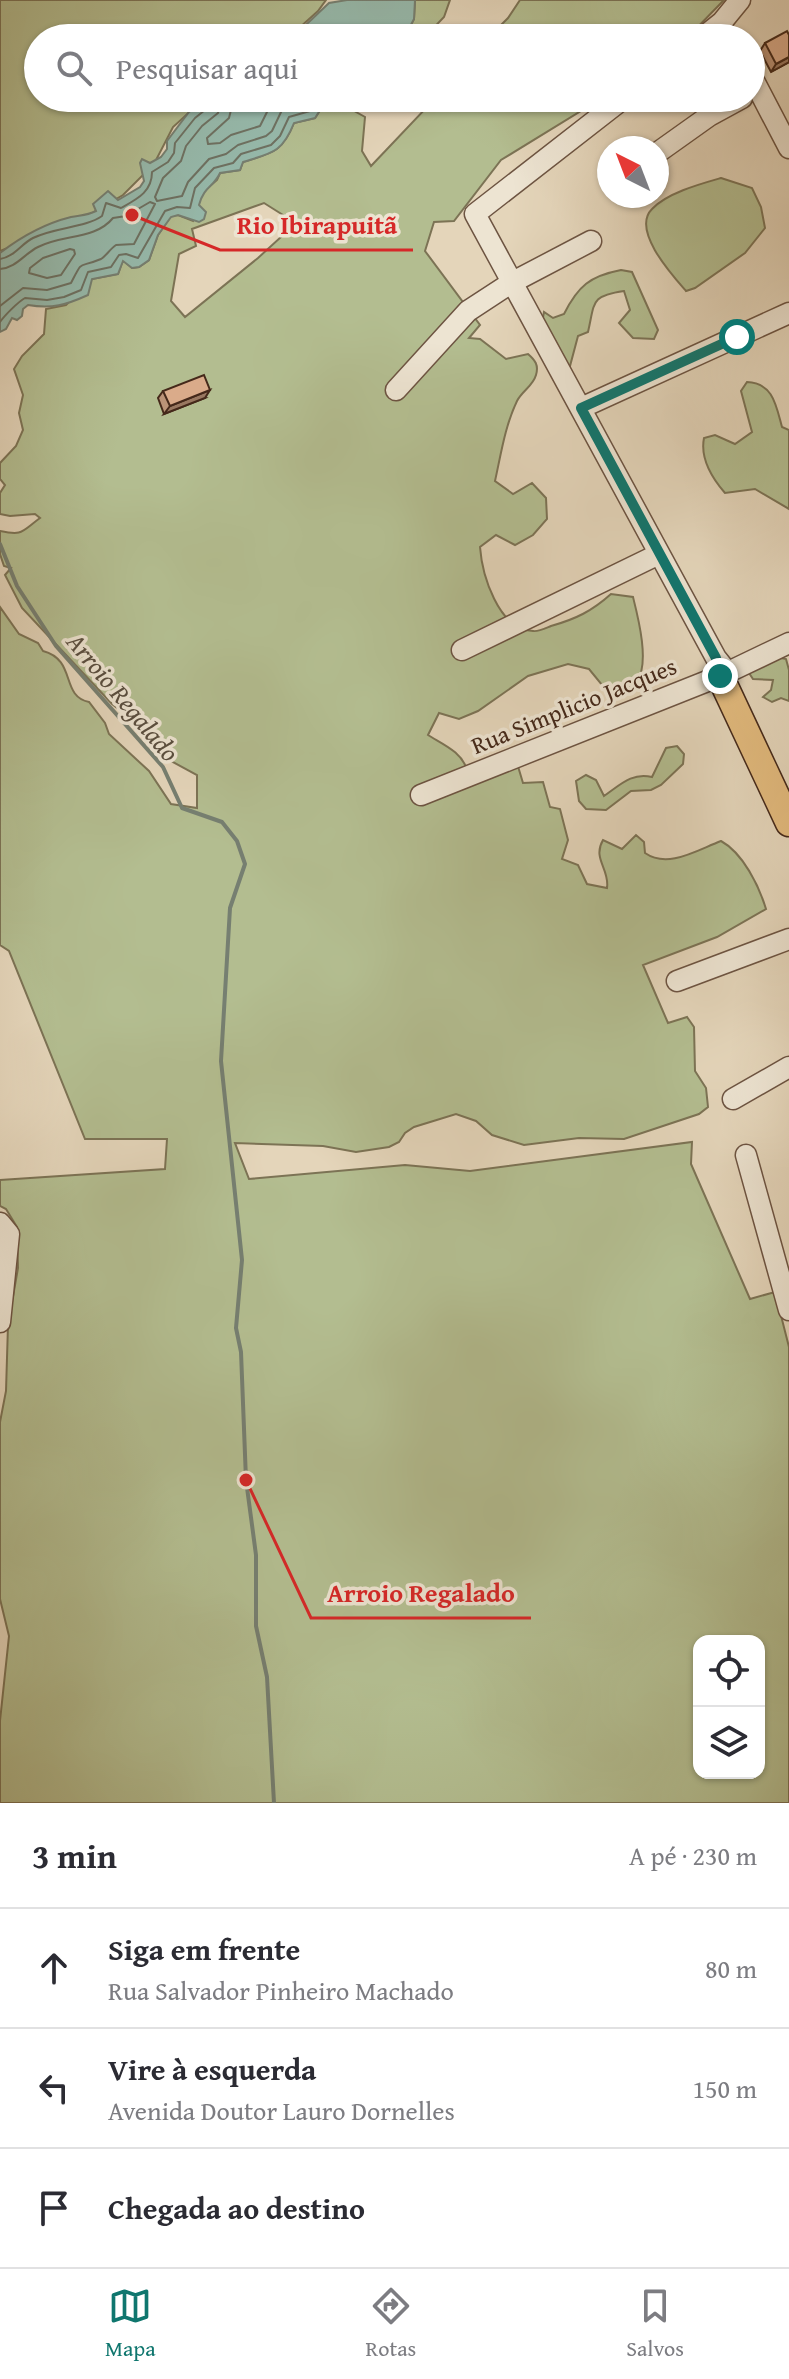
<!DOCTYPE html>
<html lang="pt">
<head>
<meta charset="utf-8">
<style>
	body { margin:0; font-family:"Gentium Book Plus",serif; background:#f2f2f3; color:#2b2b33 }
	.controls { position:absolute; right:24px; bottom:24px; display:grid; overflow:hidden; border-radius:16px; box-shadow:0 2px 6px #0004 }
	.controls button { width:72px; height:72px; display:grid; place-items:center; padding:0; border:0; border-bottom:2px solid #e1e1e2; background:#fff; color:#2b2b33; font:40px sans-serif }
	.compass { position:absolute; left:597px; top:136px; width:72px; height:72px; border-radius:50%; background:#fff; box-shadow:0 2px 6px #0004; rotate:318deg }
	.stop { position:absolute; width:24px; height:24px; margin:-18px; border:6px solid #0f766e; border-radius:50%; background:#fff }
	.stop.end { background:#0f766e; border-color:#fff; box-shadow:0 2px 8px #0008 }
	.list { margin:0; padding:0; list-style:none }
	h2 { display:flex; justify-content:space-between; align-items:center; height:104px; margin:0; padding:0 32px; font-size:34px }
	h2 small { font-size:26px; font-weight:400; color:#7c7c81 }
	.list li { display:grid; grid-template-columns:52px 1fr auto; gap:24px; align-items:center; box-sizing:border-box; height:120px; padding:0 32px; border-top:2px solid #e1e1e2 }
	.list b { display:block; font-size:30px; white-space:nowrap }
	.list p { margin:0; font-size:26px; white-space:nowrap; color:#7c7c81 }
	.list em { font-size:26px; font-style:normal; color:#7c7c81 }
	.icon { flex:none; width:44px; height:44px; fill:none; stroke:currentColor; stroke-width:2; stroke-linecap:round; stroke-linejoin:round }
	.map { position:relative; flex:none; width:789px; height:1803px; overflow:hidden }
	.search { position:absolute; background:#fff; box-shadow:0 2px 6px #0004; left:24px; right:24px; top:24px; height:88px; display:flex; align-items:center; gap:20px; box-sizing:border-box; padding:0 28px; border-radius:44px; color:#7c7c81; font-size:30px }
	.sheet { height:464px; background:#fff }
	nav { display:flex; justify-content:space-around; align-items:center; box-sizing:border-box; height:112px; border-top:2px solid #e1e1e2; background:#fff; font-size:22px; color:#7c7c81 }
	nav a { display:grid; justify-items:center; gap:4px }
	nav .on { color:#0f766e }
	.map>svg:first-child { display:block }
</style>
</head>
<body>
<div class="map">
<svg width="789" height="1803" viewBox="0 0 789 1803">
	<rect width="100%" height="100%" fill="#e4d5ba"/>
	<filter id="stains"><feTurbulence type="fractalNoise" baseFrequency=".0025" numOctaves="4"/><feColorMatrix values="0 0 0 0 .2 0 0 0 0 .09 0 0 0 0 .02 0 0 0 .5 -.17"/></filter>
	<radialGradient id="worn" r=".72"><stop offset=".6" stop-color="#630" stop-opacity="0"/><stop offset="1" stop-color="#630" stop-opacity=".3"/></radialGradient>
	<path fill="#b3bd90" stroke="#7c7355" stroke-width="2" fill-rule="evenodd" d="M0 0H326L318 11 288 38H38V98H205L173 127 154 164 123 195 87 216 0 251Z
		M415 0H450L444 17 424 38H404L414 19Z
		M520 0H724L687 38H488L508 18Z
		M342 98 349 108 365 117 362 151 371 166 429 105 433 98H602L501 160 454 221 434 222 425 251 480 325 469 338 480 339 506 359 528 354C535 360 539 365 536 375 533 386 522 391 517 401 505 426 501 454 495 481L513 494 532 483 546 498 547 519 533 535 515 545 496 535 480 547C482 574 498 630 533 631 538 632 546 628 551 626 576 619 592 611 611 594L633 597C638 617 650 663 637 681 633 685 626 690 621 693L602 685 589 669 568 664 528 676 478 711 459 719 439 713 428 735C444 745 462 752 467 770L517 763 523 783 543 782 550 807 560 809 568 840 562 859 578 865 587 884 607 888C610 869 592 859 603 840L622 849 636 835 644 842 645 853C668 869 697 850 721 841 743 853 759 886 766 909L717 937 643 965 668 1023 687 1017 694 1027 695 1071 706 1088 708 1107 699 1114 624 1139 579 1138 524 1145 492 1135 476 1121 456 1114 414 1127 405 1133 399 1142 389 1147 356 1152 323 1146 235 1143 249 1179 405 1165 470 1171 692 1142 691 1164 750 1299 775 1292 789 1347V1803H0V1721L9 1636 0 1599V1422L6 1391 8 1325 18 1268 17 1227 6 1209 0 1206V1180L165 1169 167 1139H85L9 951 0 945V607L19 634 38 643 43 651C77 660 60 696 89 702L105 723 109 734 149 771 171 804 197 808V775L158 754 134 721 112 704 22 608 5 575 11 568 4 566 0 554V531C23 536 21 532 40 518L35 514 10 516 0 514V493L5 485 0 479V463L16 446 23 430 19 413 23 395 14 369 22 356 44 334 46 309 66 305 92 279 118 274 123 260 132 268 139 267 149 260 158 235 171 216 178 215 193 221 202 193 217 180 220 173 240 170 243 162C272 153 282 153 294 123L315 118 327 99ZM264 203 283 215 293 226 258 258 185 317 171 301 179 254 196 246 192 229ZM699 1641H759V1773H699Z
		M721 178 752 188 761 207 765 228 745 253 695 288 686 291C672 275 631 230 652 209 667 193 700 184 721 178Z
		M621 270 632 272 658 330 654 339 633 338 619 323 630 310 624 291C590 296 595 302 588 332L578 336 570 366 561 371 542 323 544 312 553 318 564 314C578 286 590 276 621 270Z
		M747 382C773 383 776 405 782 427L789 430V509L755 489 725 493C712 478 700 458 704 438L715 435 735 444 752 432 741 391Z
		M776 657 786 659 789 670V701L781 698 772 702 763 697 771 690 773 680 753 679 747 670Z
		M677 746 684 754 683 764 661 785 651 790 631 791 606 810 586 809 579 801 576 781 586 775 596 780 604 796C620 785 632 772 652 777L666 748Z"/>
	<path fill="#96b9ab" stroke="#767f71" stroke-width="2" d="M347 0H415L414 19 404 38H292L329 3Z
		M208 98H328L315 118 294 123C282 153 272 153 243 162L240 170 220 173C214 187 204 186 199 205L206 212 204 219 199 222 178 215 171 217 158 235 149 260 139 267 132 268 123 261 118 274 92 279 88 295C66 305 52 309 28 305L23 309 22 316 17 320 12 318 6 329 0 332V253C22 236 43 224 71 217 80 215 86 216 96 211L93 204 108 191 118 200 140 187 144 181 140 163 142 159 150 163 161 157 167 149V141L189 112Z"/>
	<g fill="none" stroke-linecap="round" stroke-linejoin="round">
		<path stroke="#6e7162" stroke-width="2" d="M222 98 218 113 202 126 186 146 181 161 163 178 155 197 157 201 182 196 188 182 209 159 226 154 238 145 266 136 272 131 282 110 303 102 306 98
			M234 98 229 118 207 138 208 144 220 143 231 135 260 126 270 106 278 98
			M70 249 74 250 75 254 61 275 47 278 29 273 30 268 43 258Z
			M0 259C14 257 21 244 33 238 55 227 85 228 102 216L106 203 121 208C137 199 152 192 152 172L168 162 174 153 175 143 195 118 210 106 212 98
			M0 269C16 268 24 254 38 247 63 234 95 240 113 218L126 216 150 202 155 204 134 244 116 245C110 249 106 256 101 259 77 269 84 258 71 283L47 290 23 288 0 306
			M0 322C5 315 18 302 25 298L47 300 64 297 81 290 88 272 111 267 119 255 126 254 138 258 165 211 177 207 190 208 195 188 214 168 233 163 241 154 271 145 280 136 289 117 310 111 318 98"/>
		<path stroke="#767f71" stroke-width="4" d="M0 544 17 586 56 646 163 767 182 808 222 822 237 841 245 864 230 908 221 1061 242 1260 236 1328 241 1352 246 1480 256 1555V1626L267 1677 274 1803"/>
		<defs>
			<path id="minor" d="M702 38 722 22 740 0
				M751 75 789 148
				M624 98 475 214 716 658 728 673
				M657 153 709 116 742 98
				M396 390 468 311 511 283 591 241
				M581 408 789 313
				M462 650 659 554
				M421 795 720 676 789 643
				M677 981 789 939
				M733 1099 789 1067
				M746 1155 789 1310
				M0 1223 9 1234 0 1322"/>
			<path id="major" d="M720 676 789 823"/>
		</defs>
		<use href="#minor" stroke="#6d5442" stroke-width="23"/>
		<use href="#major" stroke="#45291a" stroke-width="29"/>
		<use href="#minor" stroke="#ede4d2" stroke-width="20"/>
		<use href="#major" stroke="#e2ba7d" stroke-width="26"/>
	</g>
	<path fill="#bb9377" stroke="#45291a" stroke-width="2" d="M789 35V62L771 72 760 51 765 43Z
		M163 391 205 398 164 414 158 398Z"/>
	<path fill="#997861" stroke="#45291a" stroke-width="2" d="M789 57V62L771 72 776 64Z
		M210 390 205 398 164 414 170 406Z"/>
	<path fill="#daab8a" stroke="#45291a" stroke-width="2" d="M787 31 789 35V57L776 64 765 43Z
		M204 375 210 390 170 406 163 391Z"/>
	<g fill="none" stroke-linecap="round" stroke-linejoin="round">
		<path stroke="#0f766e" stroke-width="10" d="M720 676 716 658 581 408 737 337"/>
	</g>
	<g text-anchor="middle" stroke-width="7" stroke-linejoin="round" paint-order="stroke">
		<g font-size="24" fill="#45291a" stroke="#ede4d2">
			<text transform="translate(574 706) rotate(-22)" y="8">Rua Simplicio Jacques</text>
		</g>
		<g font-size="26" font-style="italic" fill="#594d3e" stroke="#ede4d2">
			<text transform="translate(123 697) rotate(50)" y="9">Arroio Regalado</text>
		</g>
	</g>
	<path fill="none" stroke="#d62828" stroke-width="3" d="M132 215L220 250H413M246 1480L311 1618H531"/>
	<g fill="#d62828" stroke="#ede4d2" stroke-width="3">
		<circle cx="132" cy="215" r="8"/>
		<circle cx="246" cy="1480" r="8"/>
	</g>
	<g font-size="26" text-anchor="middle" font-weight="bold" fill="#d62828" stroke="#ede4d2" stroke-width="7" stroke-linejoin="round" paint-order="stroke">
		<text x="317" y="234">Rio Ibirapuitã</text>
		<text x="421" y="1602">Arroio Regalado</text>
	</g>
	<rect width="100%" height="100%" filter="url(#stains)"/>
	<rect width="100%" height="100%" fill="url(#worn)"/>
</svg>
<div class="controls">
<button><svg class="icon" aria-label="locate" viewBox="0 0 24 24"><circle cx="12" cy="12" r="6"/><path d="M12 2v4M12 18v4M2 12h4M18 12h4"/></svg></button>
<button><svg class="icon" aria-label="layers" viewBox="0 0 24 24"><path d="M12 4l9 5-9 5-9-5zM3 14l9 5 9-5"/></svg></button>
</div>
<svg class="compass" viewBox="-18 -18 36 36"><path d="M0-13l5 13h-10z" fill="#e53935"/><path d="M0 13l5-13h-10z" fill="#7c7c81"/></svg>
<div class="stop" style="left:737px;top:337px"></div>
<div class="stop end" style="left:720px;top:676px"></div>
<div class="search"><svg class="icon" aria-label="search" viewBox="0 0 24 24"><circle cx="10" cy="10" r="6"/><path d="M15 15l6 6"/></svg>Pesquisar aqui</div>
</div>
<section class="sheet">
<h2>3 min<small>A pé · 230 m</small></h2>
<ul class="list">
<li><svg class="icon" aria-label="ahead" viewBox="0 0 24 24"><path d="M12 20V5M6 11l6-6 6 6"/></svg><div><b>Siga em frente</b><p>Rua Salvador Pinheiro Machado</p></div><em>80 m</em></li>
<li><svg class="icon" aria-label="left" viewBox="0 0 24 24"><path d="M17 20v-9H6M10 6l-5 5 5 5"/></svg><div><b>Vire à esquerda</b><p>Avenida Doutor Lauro Dornelles</p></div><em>150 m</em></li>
<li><svg class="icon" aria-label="arrive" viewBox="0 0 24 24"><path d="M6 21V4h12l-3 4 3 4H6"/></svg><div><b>Chegada ao destino</b></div></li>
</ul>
</section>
<nav>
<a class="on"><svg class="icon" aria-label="map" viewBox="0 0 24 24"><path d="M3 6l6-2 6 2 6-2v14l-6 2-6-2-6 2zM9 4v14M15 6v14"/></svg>Mapa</a>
<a><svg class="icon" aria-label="directions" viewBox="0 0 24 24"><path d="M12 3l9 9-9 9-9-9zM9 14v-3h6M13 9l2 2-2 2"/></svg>Rotas</a>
<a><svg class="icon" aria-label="saved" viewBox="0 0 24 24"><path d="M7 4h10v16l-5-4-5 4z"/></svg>Salvos</a>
</nav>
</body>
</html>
